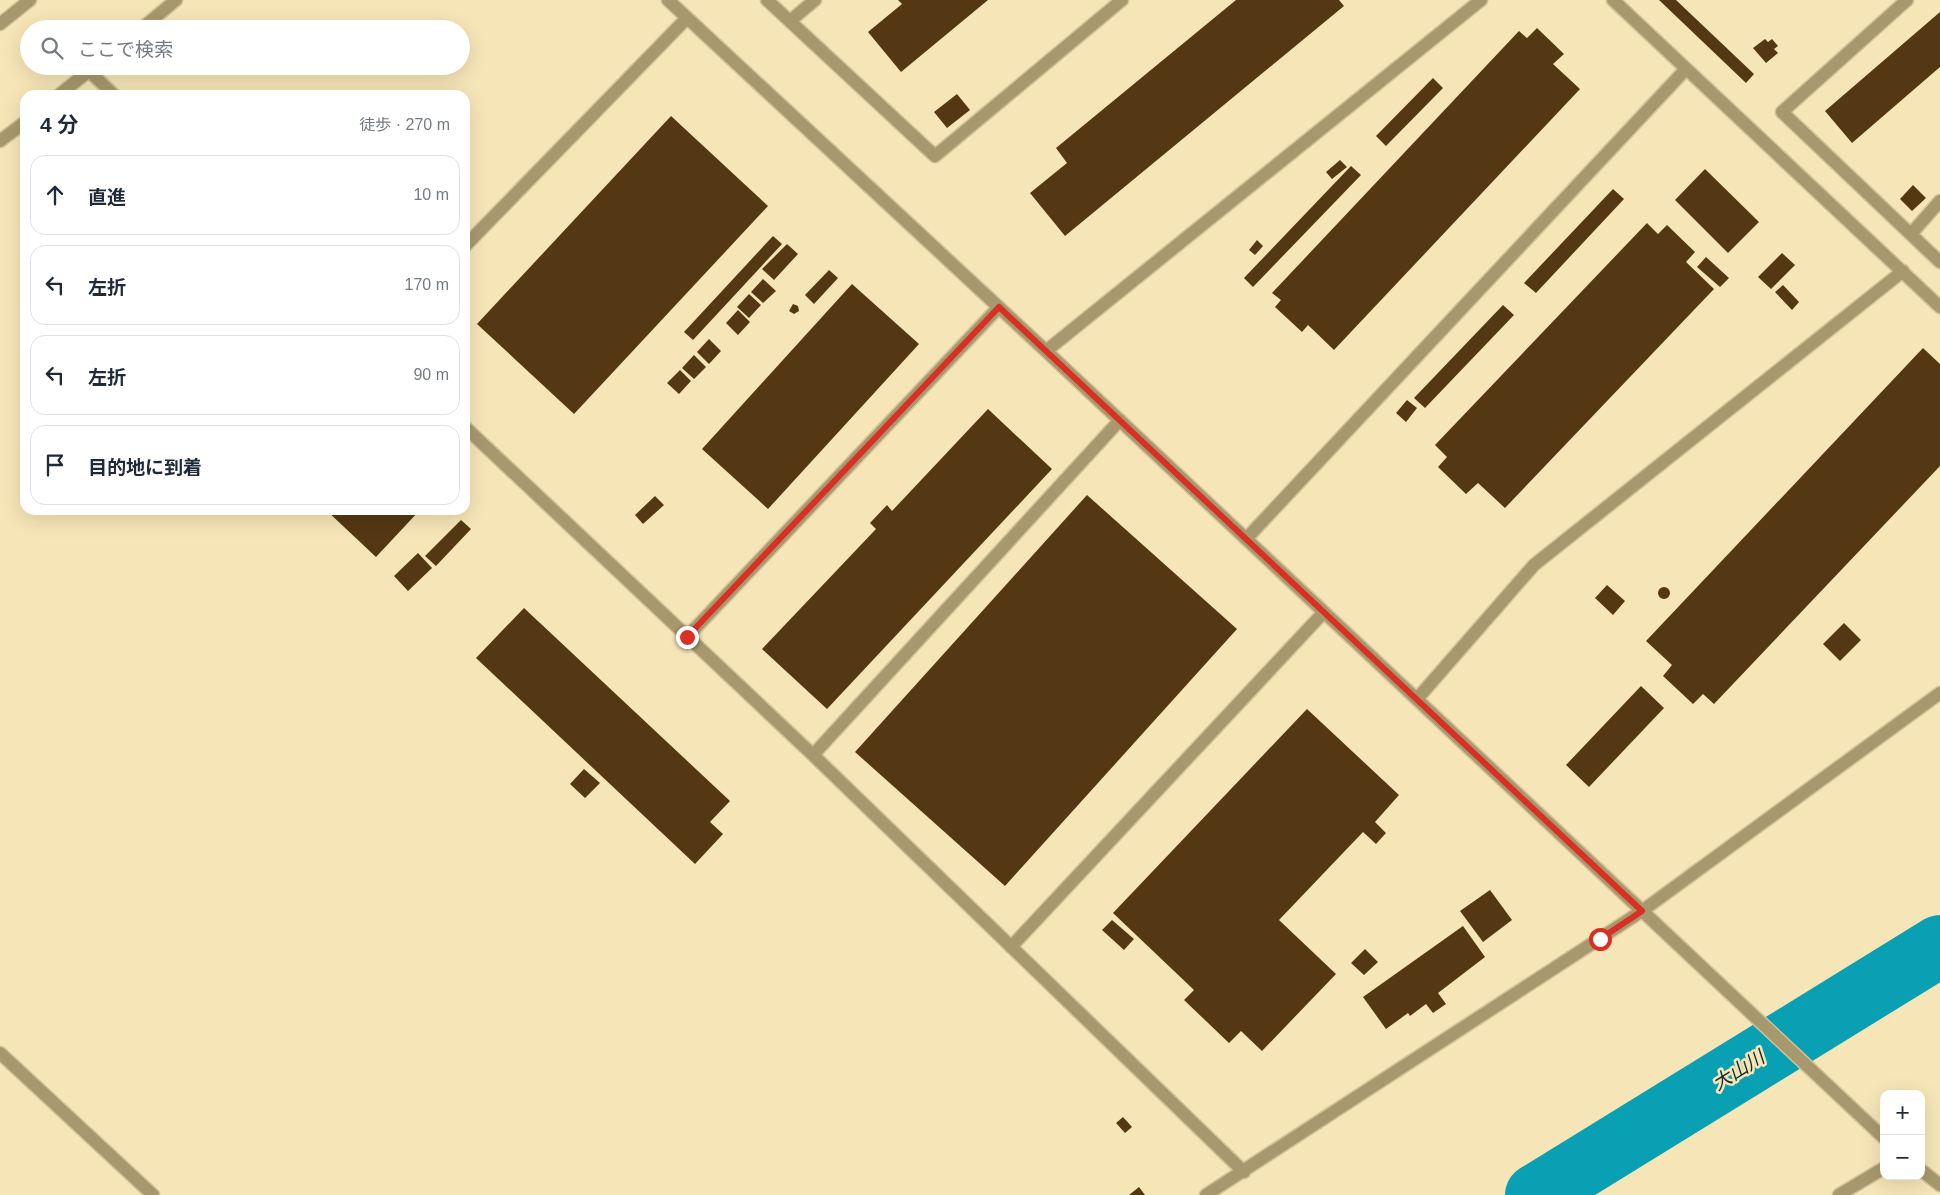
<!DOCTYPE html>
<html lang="ja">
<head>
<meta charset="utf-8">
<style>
	body { margin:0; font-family:Arial,"Noto Sans JP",sans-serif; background:#f6f6f7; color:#1f2937 }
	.controls { position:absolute; right:15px; bottom:15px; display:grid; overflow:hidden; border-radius:10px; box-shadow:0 5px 20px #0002 }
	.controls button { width:45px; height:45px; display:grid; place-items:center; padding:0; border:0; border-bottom:1px solid #e0e1e3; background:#fff; color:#1f2937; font:25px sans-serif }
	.stop { position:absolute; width:15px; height:15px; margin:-11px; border:4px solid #d93025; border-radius:50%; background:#fff }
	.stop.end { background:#d93025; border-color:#fff; box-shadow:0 1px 5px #0008 }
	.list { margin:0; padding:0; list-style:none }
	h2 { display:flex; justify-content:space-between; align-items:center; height:65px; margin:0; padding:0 20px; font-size:21px }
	h2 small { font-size:16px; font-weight:400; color:#747a83 }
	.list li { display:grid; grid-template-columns:32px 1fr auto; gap:15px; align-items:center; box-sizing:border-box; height:80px; margin:0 10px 10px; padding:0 10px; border:1px solid #e0e1e3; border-radius:15px }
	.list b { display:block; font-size:19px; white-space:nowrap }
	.list em { font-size:16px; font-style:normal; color:#747a83 }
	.icon { flex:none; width:28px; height:28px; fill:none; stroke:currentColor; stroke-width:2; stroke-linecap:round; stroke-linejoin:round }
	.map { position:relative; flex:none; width:1940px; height:1195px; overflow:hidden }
	.search { position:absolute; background:#fff; box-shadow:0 5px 20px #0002; left:20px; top:20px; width:450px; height:55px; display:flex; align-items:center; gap:12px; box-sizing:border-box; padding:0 18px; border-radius:28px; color:#747a83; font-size:19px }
	.panel { position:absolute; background:#fff; box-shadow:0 5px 20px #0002; left:20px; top:90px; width:450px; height:425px; border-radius:15px }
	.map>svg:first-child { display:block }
</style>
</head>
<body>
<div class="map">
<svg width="1940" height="1195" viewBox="0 0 1940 1195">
	<rect width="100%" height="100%" fill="#f6e5b6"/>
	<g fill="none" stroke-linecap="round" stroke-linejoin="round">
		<path stroke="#09a0b4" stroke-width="62" d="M1536 1195 1940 946"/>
	</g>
	<path fill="#543814" d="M898 0H988L901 72 868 32 902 4Z
		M1236 0H1339L1344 6 1065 236 1030 193 1067 163 1056 148Z
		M1659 0H1676L1754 74 1746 83Z
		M1940 12V67L1852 143 1825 111Z
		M1537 28 1564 54 1553 64 1580 89 1334 350 1308 325 1302 332 1275 307 1281 300 1272 293 1519 31 1527 38Z
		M1765 39 1768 42 1772 39 1778 46 1774 49 1778 53 1766 63 1753 48Z
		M1433 78 1443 88 1386 146 1376 136Z
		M957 94 970 110 947 128 934 112Z
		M671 116 768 206 574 414 477 324Z
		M1340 160 1347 167 1332 179 1326 172Z
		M1351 166 1361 175 1253 287 1244 278Z
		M1705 169 1759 222 1728 253 1675 200Z
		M1913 185 1926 198 1912 211 1900 199Z
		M1613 189 1624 199 1536 293 1524 283Z
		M1647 223 1658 234 1667 225 1695 252 1686 262 1714 289 1505 508 1478 483 1466 494 1438 467 1447 457 1435 445Z
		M773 236 782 244 693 340 684 332Z
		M1257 240 1263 246 1255 255 1249 250Z
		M787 244 798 254 774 280 762 269Z
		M1782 253 1795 265 1771 289 1758 277Z
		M1706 257 1729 278 1720 287 1697 267Z
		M829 270 838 278 814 304 805 295Z
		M763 279 776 291 763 303 751 292Z
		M852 284 919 344 768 509 702 449Z
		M1783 285 1799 302 1792 310 1775 292Z
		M749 294 761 305 749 318 737 307Z
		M793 304 798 306 799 311 794 314 789 311Z
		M1503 305 1514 315 1425 408 1414 398Z
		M738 310 750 322 738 335 726 323Z
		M709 339 721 351 709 364 697 352Z
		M1923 348 1940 364V466L1714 704 1703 694 1693 704 1663 676 1672 665 1646 641Z
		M694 355 706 367 694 379 682 368Z
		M680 370 691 381 679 394 667 383Z
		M1407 400 1417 408 1406 422 1396 413Z
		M988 409 1052 469 827 709 762 649 876 529 870 523 887 505 892 511Z
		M1087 495 1237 629 1005 886 855 752Z
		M655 496 664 505 643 524 635 515Z
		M326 510H420L376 557Z
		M461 520 471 529 436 566 425 556Z
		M418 553 432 568 408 591 394 576Z
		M1607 585 1625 601 1613 615 1595 598Z
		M1658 593a6 6 0 1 1 12 0a6 6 0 1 1-12 0Z
		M524 608 730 801 710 822 723 834 695 864 476 658Z
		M1844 623 1861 640 1840 661 1823 644Z
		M1641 686 1664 708 1589 787 1566 765Z
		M1307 709 1399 795 1375 822 1386 833 1376 844 1363 832 1279 920 1336 974 1262 1051 1241 1031 1229 1043 1184 1000 1194 990 1113 913Z
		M584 769 600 783 585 798 570 784Z
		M1490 890 1512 920 1483 942 1460 911Z
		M1112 920 1134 939 1124 950 1102 930Z
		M1463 926 1485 957 1438 993 1446 1004 1433 1013 1426 1004 1410 1016 1408 1013 1386 1029 1363 997Z
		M1365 949 1378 962 1364 975 1351 963Z
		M1123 1117 1132 1127 1125 1133 1116 1123Z
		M1139 1187 1145 1195H1129Z"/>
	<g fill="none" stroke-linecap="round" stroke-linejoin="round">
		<defs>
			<path id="minor" d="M668 0 1046 351 1884 1138
				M767 0 935 156 1122 0
				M1613 0 1940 307
				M1907 0 1782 112 1940 262
				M790 21 815 0
				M0 24 30 0
				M141 29 176 0
				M89 71 114 95
				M59 95 95 66
				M0 141 25 122
				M1911 234 1940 201
				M465 246 687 18
				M1046 351 1481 0
				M465 427 813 755 1244 1172
				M1246 539 1686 69
				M687 637 999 307
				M1417 699 1534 565 1903 271
				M813 755 1120 420
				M1011 947 1324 612
				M0 1053 153 1195
				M1921 1170 1940 1185
				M1206 1195 1642 911 1940 693
				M1839 1195 1884 1168"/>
		</defs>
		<use href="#minor" stroke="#d1c298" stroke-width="15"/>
		<use href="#minor" stroke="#a8986d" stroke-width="12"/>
	</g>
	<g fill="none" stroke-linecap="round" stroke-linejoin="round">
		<path stroke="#d93025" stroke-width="6" d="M687 637 999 307 1642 911 1600 939"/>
	</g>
	<g text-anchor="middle" stroke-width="5" stroke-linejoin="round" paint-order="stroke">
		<g font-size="19" font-style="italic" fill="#132e33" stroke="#f6e5b6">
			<text transform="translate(1738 1070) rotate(-32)" y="7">大山川</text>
		</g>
	</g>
</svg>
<div class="controls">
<button>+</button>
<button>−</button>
</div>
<div class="stop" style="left:1600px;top:939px"></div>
<div class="stop end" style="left:687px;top:637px"></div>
<div class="search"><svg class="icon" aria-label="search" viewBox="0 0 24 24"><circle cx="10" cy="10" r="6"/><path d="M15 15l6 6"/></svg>ここで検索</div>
<section class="panel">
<h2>4 分<small>徒歩 · 270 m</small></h2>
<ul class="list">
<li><svg class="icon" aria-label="ahead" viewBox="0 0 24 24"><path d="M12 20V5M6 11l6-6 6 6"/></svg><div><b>直進</b></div><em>10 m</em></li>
<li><svg class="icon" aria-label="left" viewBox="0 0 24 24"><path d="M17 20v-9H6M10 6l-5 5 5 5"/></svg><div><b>左折</b></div><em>170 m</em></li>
<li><svg class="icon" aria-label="left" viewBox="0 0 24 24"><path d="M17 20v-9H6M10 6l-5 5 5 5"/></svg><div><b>左折</b></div><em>90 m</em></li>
<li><svg class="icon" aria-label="arrive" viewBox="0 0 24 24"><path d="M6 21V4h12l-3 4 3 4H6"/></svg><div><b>目的地に到着</b></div></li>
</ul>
</section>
</div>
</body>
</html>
